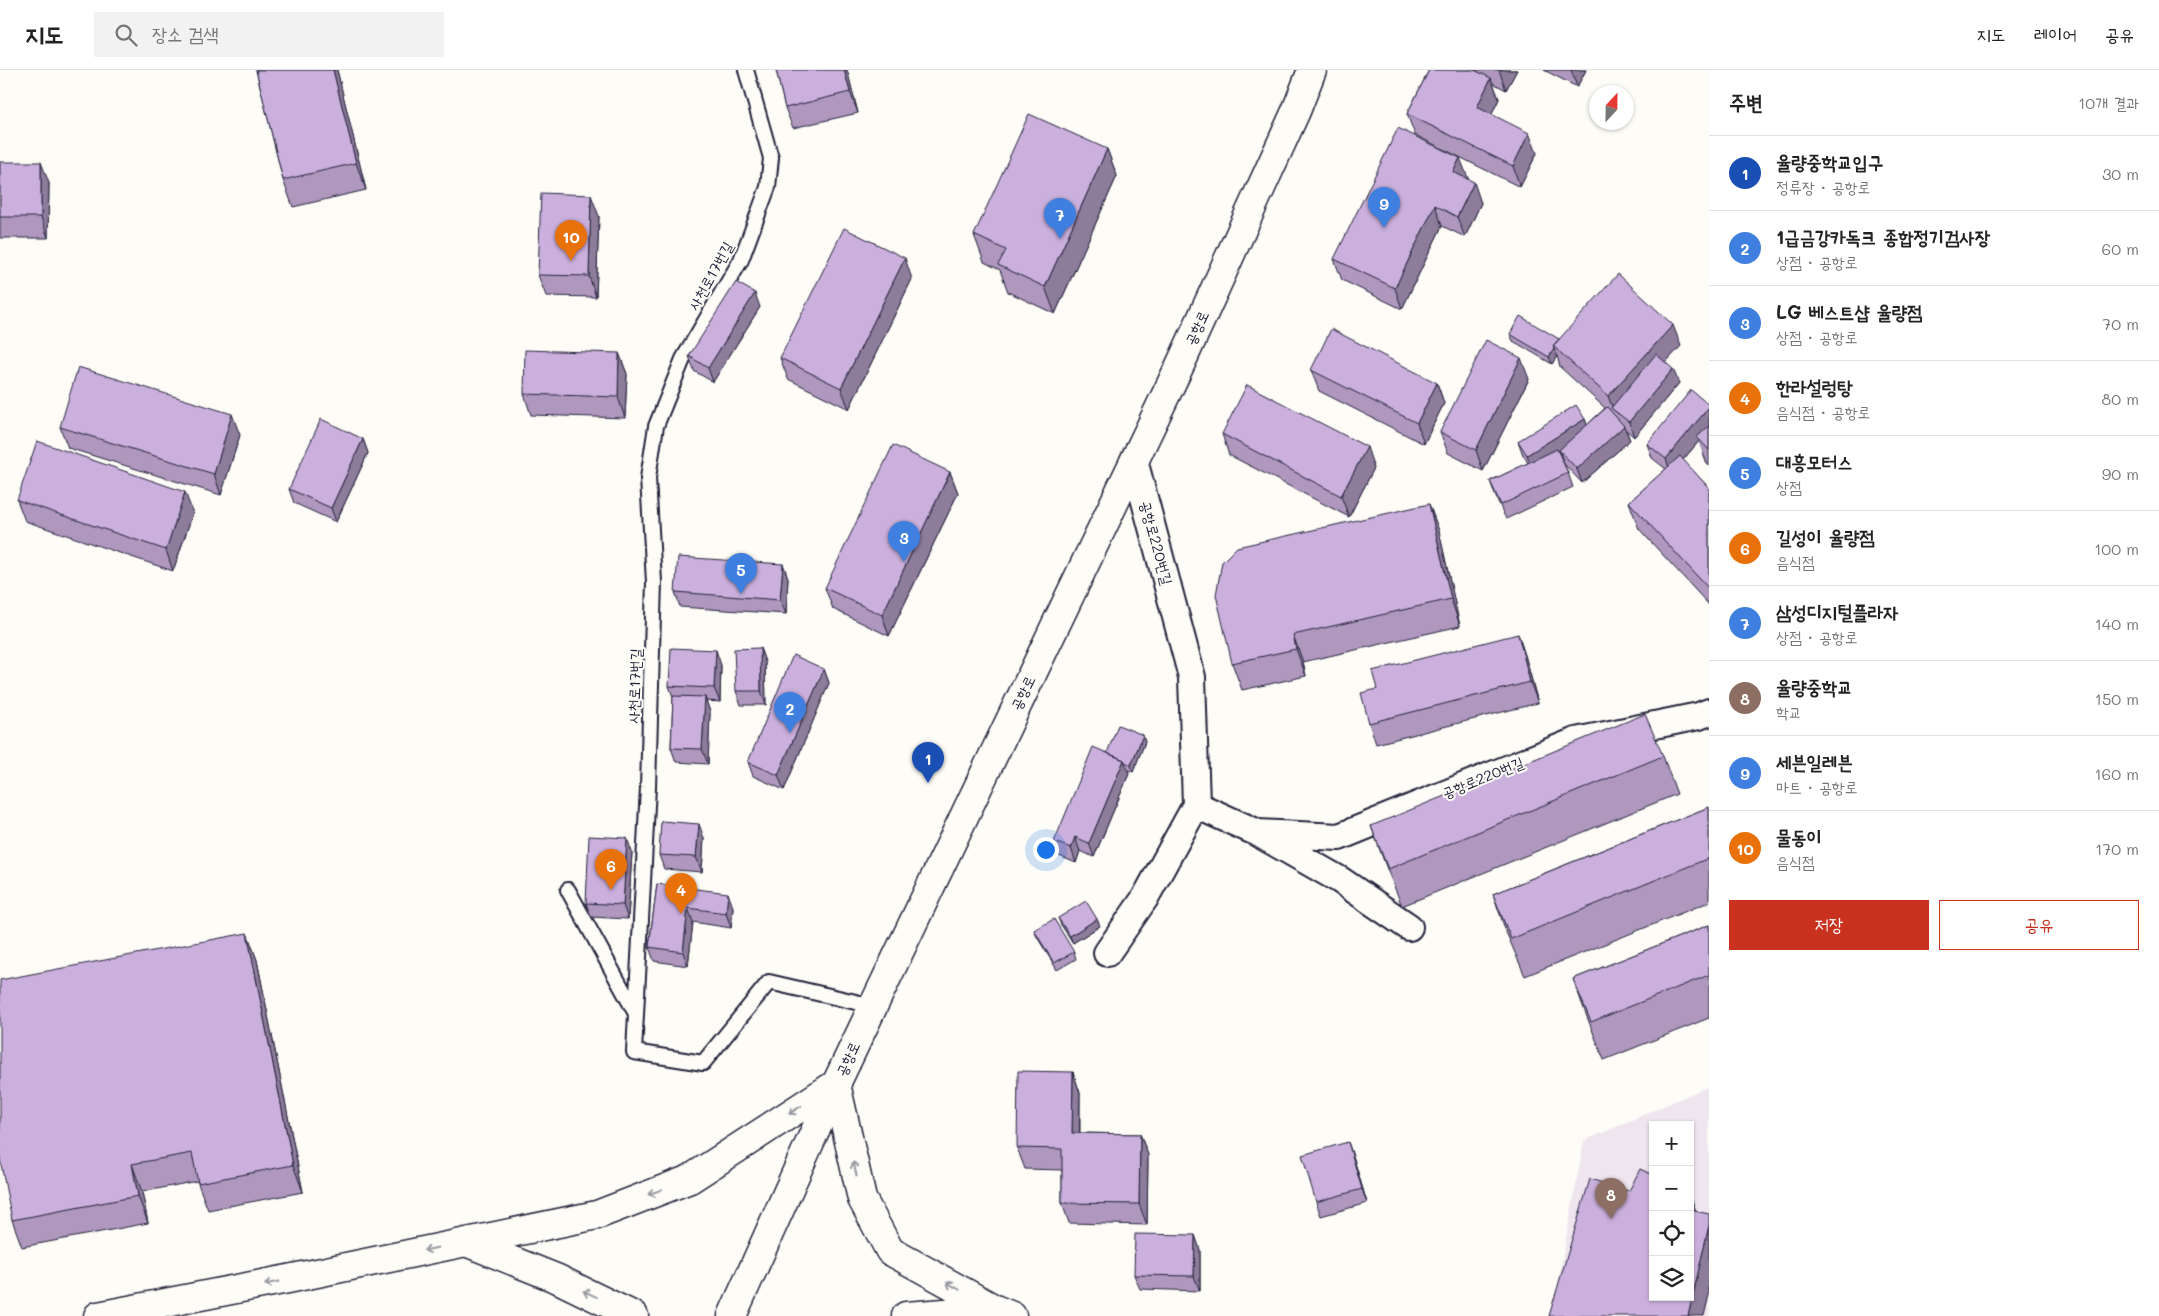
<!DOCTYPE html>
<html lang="ko">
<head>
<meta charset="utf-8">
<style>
	body { margin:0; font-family:Mali,"Poor Story",sans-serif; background:#f2f2f2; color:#222 }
	.controls { position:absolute; right:15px; bottom:15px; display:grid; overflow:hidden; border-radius:0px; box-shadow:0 1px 4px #0004 }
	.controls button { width:45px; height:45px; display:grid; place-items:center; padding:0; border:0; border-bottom:1px solid #e0e0e0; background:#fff; color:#222; font:25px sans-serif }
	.compass { position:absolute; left:1589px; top:15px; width:45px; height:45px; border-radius:50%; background:#fff; box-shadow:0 1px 4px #0004; rotate:22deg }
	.you { position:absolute; left:1045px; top:779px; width:18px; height:18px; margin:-12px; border:4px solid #fff; border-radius:50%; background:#1a73e8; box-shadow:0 0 0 8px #1a73e833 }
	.badge { display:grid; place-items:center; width:32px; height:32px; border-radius:50%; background:#c8321e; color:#fff; font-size:16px; font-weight:700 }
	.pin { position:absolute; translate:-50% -41px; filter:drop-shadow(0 1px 2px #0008) }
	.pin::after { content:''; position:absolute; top:26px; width:18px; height:15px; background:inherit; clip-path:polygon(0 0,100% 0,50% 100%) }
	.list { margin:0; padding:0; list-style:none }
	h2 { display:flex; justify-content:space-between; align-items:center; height:65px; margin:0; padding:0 20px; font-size:21px }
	h2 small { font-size:16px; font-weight:400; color:#767676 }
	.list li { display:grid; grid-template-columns:32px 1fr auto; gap:15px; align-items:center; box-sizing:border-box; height:75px; padding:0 20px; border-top:1px solid #e0e0e0 }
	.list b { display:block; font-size:19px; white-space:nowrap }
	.list p { margin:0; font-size:16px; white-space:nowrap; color:#767676 }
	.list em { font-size:16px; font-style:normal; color:#767676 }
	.actions { display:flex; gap:10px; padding:15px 20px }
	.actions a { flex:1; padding:11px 0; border:1px solid #c8321e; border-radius:0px; text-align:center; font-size:18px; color:#c8321e }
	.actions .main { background:#c8321e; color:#fff }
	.icon { flex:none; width:28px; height:28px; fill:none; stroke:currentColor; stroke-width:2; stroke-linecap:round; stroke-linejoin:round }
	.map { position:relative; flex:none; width:1709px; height:1246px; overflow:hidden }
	header { display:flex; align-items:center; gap:30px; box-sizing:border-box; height:70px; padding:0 25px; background:#fff; border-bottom:1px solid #e0e0e0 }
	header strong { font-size:24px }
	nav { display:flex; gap:28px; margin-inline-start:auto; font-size:18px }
	.search { width:350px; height:45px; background:#f2f2f2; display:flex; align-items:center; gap:12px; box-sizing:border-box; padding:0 18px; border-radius:0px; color:#767676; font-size:19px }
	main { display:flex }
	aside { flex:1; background:#fff }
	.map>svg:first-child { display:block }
</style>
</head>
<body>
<header>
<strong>지도</strong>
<div class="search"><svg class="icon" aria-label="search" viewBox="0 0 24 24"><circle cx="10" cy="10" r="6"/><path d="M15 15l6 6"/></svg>장소 검색</div>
<nav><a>지도</a><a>레이어</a><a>공유</a></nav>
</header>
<main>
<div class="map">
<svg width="1709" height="1246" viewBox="0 0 1709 1246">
	<rect width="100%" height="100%" fill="#fdfcf7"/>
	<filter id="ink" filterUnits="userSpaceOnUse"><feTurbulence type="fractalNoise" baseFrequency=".02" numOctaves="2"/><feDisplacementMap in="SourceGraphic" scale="10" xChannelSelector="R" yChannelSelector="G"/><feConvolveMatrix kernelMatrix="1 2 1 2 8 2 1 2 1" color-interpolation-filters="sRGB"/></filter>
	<g filter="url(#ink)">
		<path fill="#eee5ef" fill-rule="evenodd" d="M1709 1016V1246H1552L1584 1071ZM1653 1055H1690V1227H1653Z"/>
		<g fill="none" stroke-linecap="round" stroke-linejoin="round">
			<defs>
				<path id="service" d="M746 0 771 88 768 117 741 190 683 289 656 356 648 408 654 512 648 717 634 982 703 993 769 912 873 936
					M568 820 635 942"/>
				<path id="minor" d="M1196 735 1258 763 1339 767 1576 671 1699 646 1709 642
					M1263 766 1340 810 1409 857
					M1107 883 1145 828 1196 735 1192 607 1134 390"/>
				<path id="tertiary" d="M466 1172 558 1209 634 1246
					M98 1246 288 1209 597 1145 690 1109 836 1014 862 1129 890 1181 995 1239 1012 1246
					M906 1246 995 1239"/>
				<path id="secondary" d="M732 1246 836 1014 1182 291 1296 41 1312 0"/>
			</defs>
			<use href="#service" stroke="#22223b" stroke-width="18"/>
			<use href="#minor" stroke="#22223b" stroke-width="30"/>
			<use href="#tertiary" stroke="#22223b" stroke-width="31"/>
			<use href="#secondary" stroke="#22223b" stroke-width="31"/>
			<use href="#service" stroke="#fdfcf7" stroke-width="14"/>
			<use href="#minor" stroke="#fdfcf7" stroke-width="26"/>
			<use href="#tertiary" stroke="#fdfcf7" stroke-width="28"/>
			<use href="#secondary" stroke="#fdfcf7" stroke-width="28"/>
		</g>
		<path fill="#af97be" stroke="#22223b" d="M256 0H337L366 120 293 137 283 110Z
			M776 0H847L858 43 793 58 785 38Z
			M1429 0H1517L1506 20 1493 13 1499 29 1492 44 1537 83 1520 117 1415 65 1407 44Z
			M1544 0H1586L1577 17Z
			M1107 79 1117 106 1055 244 1008 222 1000 200 984 192 974 165Z
			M0 92 49 113 48 168H0Z
			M1468 108 1481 133 1465 167 1442 156 1402 239 1342 210 1334 189Z
			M599 146 596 227 546 226 538 205Z
			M912 209 849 339 788 309 780 288Z
			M760 237 713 312 694 301 689 286Z
			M1510 264 1559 269 1681 276 1665 292 1679 313 1634 367 1626 360 1630 370 1582 413 1564 394 1560 382 1559 383 1568 403 1573 417 1506 449 1495 425 1490 411 1528 393 1523 385 1518 371 1585 349 1587 355 1605 338 1560 297 1557 286 1552 294 1513 271Z
			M619 283 627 304 625 348 531 345 524 324Z
			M1311 300 1437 313 1444 333 1424 374 1319 321Z
			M1529 309 1483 401 1448 383 1440 362Z
			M1709 335V396L1707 394 1699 371 1683 390 1709 418V535L1639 459 1629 432 1666 399 1652 388 1647 374Z
			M60 357 240 365 221 425 68 378Z
			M1222 364 1374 398 1349 447 1229 385Z
			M363 369 368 383 336 452 294 433 289 419Z
			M950 402 958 423 889 566 833 539 825 518Z
			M17 430 193 443 173 501 25 451Z
			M1429 434 1439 461 1460 556 1303 592 1306 606 1242 620 1232 593Z
			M783 494 788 508 786 544 680 537 675 522Z
			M1518 564 1525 585 1538 633 1376 674 1369 653 1377 619Z
			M760 578 765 592 766 635H741L736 621Z
			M721 595 720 632 706 631 710 642 708 694 676 692 671 678 673 627 669 616Z
			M824 599 829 613 784 720 753 706 748 692Z
			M1145 672 1133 702 1127 700 1129 704 1094 787 1080 781 1076 793 1059 786 1054 772 1107 683Z
			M1663 686 1677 724 1402 836 1385 794 1371 756Z
			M1709 737V832L1525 906 1506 862 1493 824Z
			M704 768 702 802 664 799 659 785Z
			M632 782 628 849 591 847 586 833Z
			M657 814 733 837 731 858 693 852 688 896 654 891 649 877Z
			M1058 848 1100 856 1073 873 1061 855Z
			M1709 855V948L1604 990 1587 947 1573 909Z
			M1034 860 1074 882 1076 889 1057 900 1037 867Z
			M247 863 257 890 303 1122 208 1140 197 1111 142 1122 148 1153 22 1177 12 1150Z
			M1073 1002 1080 1023V1063L1140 1064 1148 1085 1147 1155 1069 1153 1062 1133V1100L1025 1099 1017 1078Z
			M1353 1086 1367 1133 1321 1146 1316 1132Z
			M1195 1165 1200 1180V1221L1140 1219 1134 1205Z"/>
		<path fill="#8e7b9b" stroke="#22223b" d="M333 0H337L366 120 356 93Z
			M844 0H847L858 43 850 22Z
			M1499 0H1517L1506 20Z
			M1571 0H1586L1577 17Z
			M1491 8 1499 29 1485 58 1477 37Z
			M1529 63 1537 83 1520 117 1513 96Z
			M1107 79 1117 106 1055 244 1045 217Z
			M1460 88 1468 108 1460 123 1453 102Z
			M41 92 49 113 48 168 41 147Z
			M1474 112 1481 133 1465 167 1457 147Z
			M591 125 599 146 596 227 589 206Z
			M1435 135 1442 156 1402 239 1395 218Z
			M905 188 912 209 849 339 841 318Z
			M755 223 760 237 713 312 708 298Z
			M1673 255 1681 276 1618 344 1613 339 1608 326Z
			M1554 279 1557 286 1552 294 1549 287Z
			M619 283 627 304 625 348 618 327Z
			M1521 288 1529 309 1483 401 1476 380Z
			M1673 299 1679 313 1634 367 1629 352Z
			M1437 313 1444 333 1424 374 1417 353Z
			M1709 337V358L1697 367 1699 371 1671 404 1666 389Z
			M232 344 240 365 221 425 214 404Z
			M1585 349 1590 363 1559 380 1560 382 1533 400 1527 385Z
			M1624 356 1630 370 1582 413 1577 399Z
			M363 369 368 383 336 452 331 438Z
			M1367 377 1374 398 1349 447 1341 426Z
			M950 402 958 423 889 566 882 545Z
			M185 422 193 443 173 501 166 480Z
			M1429 434 1439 461 1460 556 1451 529Z
			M783 494 788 508 786 544 780 530Z
			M1518 564 1525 585 1538 633 1530 612Z
			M1293 565 1303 592 1306 606 1296 579Z
			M760 578 765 592 766 635 761 621Z
			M716 580 721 595 720 632 714 618Z
			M824 599 829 613 784 720 778 705Z
			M705 627 710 642 708 694 702 679Z
			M1143 665 1145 672 1133 702 1131 695Z
			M1124 690 1129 704 1094 787 1089 773Z
			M699 754 704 768 702 802 696 787Z
			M1075 767 1080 781 1076 793 1071 778Z
			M627 768 632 782 628 849 623 835Z
			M728 823 733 837 731 858 726 843Z
			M688 838 693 852 688 896 683 882Z
			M1097 849 1100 856 1073 873 1070 866Z
			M247 863 257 890 303 1122 293 1095Z
			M1073 1002 1080 1023 1079 1084 1072 1063Z
			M1140 1064 1148 1085 1147 1155 1139 1134Z
			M1348 1072 1353 1086 1367 1133 1362 1119Z
			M132 1094 142 1122 148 1153 138 1126Z
			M1690 1125 1699 1149 1690 1152Z
			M1709 1155V1225L1704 1246H1688Z
			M1195 1165 1200 1180V1221L1194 1206Z"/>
		<path fill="#cbb0dd" stroke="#22223b" d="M256 0H333L356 93 283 110Z
			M776 0H844L850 22 785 38Z
			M1429 0H1474L1491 8 1477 37 1529 63 1513 96 1407 44Z
			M1029 44 1107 79 1045 217 998 195 1006 180 974 165Z
			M1398 58 1460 88 1453 102 1474 112 1457 147 1435 135 1395 218 1334 189Z
			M0 92H41V147H0Z
			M541 123 591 125 589 206 538 205Z
			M844 158 905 188 841 318 780 288Z
			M1618 204 1673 255 1608 326 1553 276Z
			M736 212 755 223 708 298 689 286Z
			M1520 246 1559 269 1553 276 1554 279 1549 287 1510 264Z
			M1331 259 1437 313 1417 353 1311 300Z
			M1486 270 1521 288 1476 380 1440 362Z
			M525 280 619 283 618 327 524 324Z
			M1656 284 1673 299 1629 352 1611 338Z
			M78 297 232 344 214 404 60 357Z
			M1247 315 1367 377 1341 426 1222 364Z
			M1691 320 1709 335V337L1666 389 1647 374Z
			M1576 335 1585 349 1527 385 1518 371Z
			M1607 337 1624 356 1577 399 1559 380Z
			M321 349 363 369 331 438 289 419Z
			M1709 356V380L1697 367Z
			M37 371 185 422 166 480 17 430Z
			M893 375 950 402 882 545 825 518Z
			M1557 379 1568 403 1501 435 1490 411Z
			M1680 386 1709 418V519L1629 432Z
			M1429 434 1451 529 1293 565 1296 579 1232 593 1216 525 1222 492 1237 477Z
			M678 487 783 494 780 530 675 522Z
			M1518 564 1530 612 1369 653 1361 623 1377 619 1372 601Z
			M671 578 716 580 714 618 669 616Z
			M760 578 761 621H736L734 579Z
			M793 585 824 599 778 705 748 692Z
			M673 626 705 627 702 679 671 678Z
			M1645 644 1663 686 1388 799 1371 756Z
			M1118 655 1143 665 1131 695 1125 692 1124 690 1107 683Z
			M1093 677 1124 690 1089 773 1075 767 1071 778 1054 772Z
			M1709 737V788L1511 869 1493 824Z
			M661 751 699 754 696 787 659 785Z
			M589 766 627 768 623 835 586 833Z
			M657 814 728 823 726 843 688 838 683 882 649 877Z
			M1086 831 1097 849 1070 866 1058 848Z
			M1054 849 1074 882 1054 893 1034 860Z
			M1709 855V905L1591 952 1573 909Z
			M247 863 293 1095 198 1113 192 1083 132 1094 138 1126 12 1150 0 1089V910Z
			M1018 1001 1073 1002 1072 1063 1140 1064 1139 1134 1062 1133V1079L1017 1078Z
			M1348 1072 1362 1119 1316 1132 1302 1085Z
			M1640 1099 1653 1105V1227H1690V1140L1709 1144V1155L1688 1246H1549L1590 1109 1629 1121Z
			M1135 1164 1195 1165 1194 1206 1134 1205Z"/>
		<defs><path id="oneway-shaft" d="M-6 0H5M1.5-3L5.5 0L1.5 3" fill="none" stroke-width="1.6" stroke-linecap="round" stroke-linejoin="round" transform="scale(1.25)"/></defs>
		<g stroke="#9a9aa2">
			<use href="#oneway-shaft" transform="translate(795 1040) rotate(147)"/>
			<use href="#oneway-shaft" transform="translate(855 1099) rotate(-103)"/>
			<use href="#oneway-shaft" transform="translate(655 1122) rotate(159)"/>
			<use href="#oneway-shaft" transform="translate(431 1179) rotate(168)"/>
			<use href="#oneway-shaft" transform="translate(272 1213) rotate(169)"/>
			<use href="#oneway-shaft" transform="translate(953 1216) rotate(-151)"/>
			<use href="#oneway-shaft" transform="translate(590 1224) rotate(-156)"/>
		</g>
	</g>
	<g text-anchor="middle" stroke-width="4" stroke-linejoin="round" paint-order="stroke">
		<g font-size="15" fill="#22223b" stroke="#fdfcf7">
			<text transform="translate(711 206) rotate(-61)" y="5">사천로17번길</text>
			<text transform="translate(1197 258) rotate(-65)" y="5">공항로</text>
			<text transform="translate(1156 473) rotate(75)" y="5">공항로220번길</text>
			<text transform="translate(635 616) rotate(-88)" y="5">사천로17번길</text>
			<text transform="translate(1023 623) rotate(-64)" y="5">공항로</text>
			<text transform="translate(1483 708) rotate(-22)" y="5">공항로220번길</text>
			<text transform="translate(848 989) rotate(-65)" y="5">공항로</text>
		</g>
	</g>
</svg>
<div class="controls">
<button>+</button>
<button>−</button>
<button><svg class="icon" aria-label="locate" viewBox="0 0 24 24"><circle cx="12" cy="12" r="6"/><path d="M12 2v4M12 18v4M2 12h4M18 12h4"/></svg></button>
<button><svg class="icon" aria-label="layers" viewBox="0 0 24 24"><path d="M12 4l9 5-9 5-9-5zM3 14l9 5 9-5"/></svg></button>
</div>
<svg class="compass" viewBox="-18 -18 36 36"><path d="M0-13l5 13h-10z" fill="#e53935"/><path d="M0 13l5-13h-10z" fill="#767676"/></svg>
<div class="you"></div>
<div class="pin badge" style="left:928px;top:713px;background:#1a4fb4">1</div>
<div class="pin badge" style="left:790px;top:663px;background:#3f7fe0">2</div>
<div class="pin badge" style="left:904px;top:492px;background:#3f7fe0">3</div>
<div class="pin badge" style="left:681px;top:844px;background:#e8710a">4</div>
<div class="pin badge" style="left:741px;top:524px;background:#3f7fe0">5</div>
<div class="pin badge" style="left:611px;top:820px;background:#e8710a">6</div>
<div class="pin badge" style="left:1060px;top:169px;background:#3f7fe0">7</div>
<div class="pin badge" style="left:1611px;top:1149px;background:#8d6e63">8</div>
<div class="pin badge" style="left:1384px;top:158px;background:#3f7fe0">9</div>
<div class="pin badge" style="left:571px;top:191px;background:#e8710a">10</div>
</div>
<aside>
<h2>주변<small>10개 결과</small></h2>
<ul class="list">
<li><span class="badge" style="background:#1a4fb4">1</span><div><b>율량중학교입구</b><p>정류장 · 공항로</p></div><em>30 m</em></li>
<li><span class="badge" style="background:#3f7fe0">2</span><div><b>1급금강카독크 종합정기검사장</b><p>상점 · 공항로</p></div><em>60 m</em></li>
<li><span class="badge" style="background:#3f7fe0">3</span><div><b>LG 베스트샵 율량점</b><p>상점 · 공항로</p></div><em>70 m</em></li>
<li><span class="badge" style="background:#e8710a">4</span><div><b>한라설렁탕</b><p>음식점 · 공항로</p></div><em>80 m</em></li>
<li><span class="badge" style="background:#3f7fe0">5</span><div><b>대흥모터스</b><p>상점</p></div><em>90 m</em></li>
<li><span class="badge" style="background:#e8710a">6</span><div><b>길성이 율량점</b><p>음식점</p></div><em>100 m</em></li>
<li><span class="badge" style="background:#3f7fe0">7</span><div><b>삼성디지털플라자</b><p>상점 · 공항로</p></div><em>140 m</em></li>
<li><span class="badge" style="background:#8d6e63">8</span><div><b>율량중학교</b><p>학교</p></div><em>150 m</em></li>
<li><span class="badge" style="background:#3f7fe0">9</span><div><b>세븐일레븐</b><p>마트 · 공항로</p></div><em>160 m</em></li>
<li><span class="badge" style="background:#e8710a">10</span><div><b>물동이</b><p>음식점</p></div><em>170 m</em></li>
</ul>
<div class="actions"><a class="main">저장</a><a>공유</a></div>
</aside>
</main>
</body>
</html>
